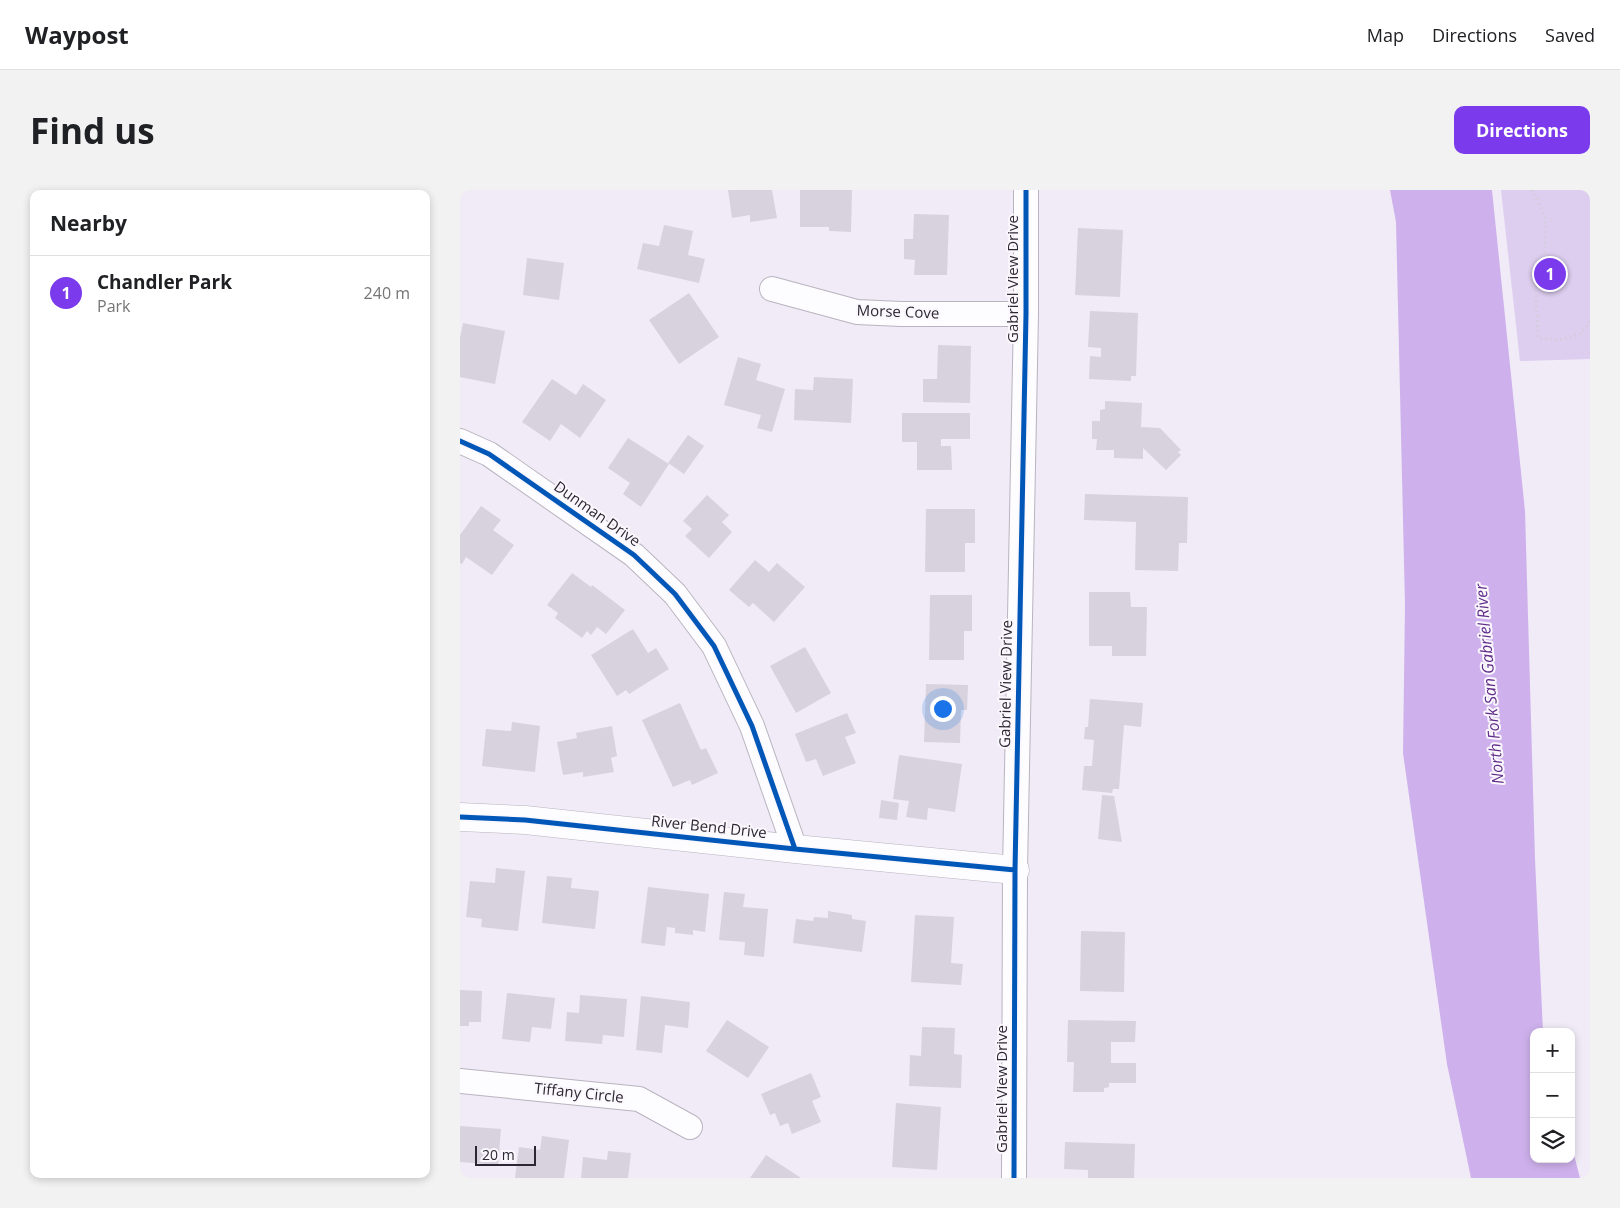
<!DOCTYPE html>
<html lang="en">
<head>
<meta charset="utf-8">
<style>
	body { margin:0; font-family:"Open Sans",sans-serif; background:#f2f2f2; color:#202124 }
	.controls { position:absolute; right:15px; bottom:15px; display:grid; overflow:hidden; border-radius:10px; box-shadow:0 2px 8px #0003 }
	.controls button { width:45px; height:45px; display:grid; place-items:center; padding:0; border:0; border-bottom:1px solid #e0e0e0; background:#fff; color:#202124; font:25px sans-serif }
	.scale { position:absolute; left:15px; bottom:12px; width:61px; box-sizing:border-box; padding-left:5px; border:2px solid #2c2733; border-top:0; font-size:14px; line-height:18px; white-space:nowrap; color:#2c2733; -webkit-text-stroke:4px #faf7fd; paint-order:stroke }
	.you { position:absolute; left:482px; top:518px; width:18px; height:18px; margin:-12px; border:4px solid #fff; border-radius:50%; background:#1a73e8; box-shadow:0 0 0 8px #1a73e833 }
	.badge { display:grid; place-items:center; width:32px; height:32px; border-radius:50%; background:#7c3aed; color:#fff; font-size:16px; font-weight:700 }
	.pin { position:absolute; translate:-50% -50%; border:2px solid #fff; box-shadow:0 1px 5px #0006 }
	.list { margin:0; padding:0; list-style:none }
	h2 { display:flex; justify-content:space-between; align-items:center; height:65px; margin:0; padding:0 20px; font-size:21px }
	h2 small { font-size:16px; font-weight:400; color:#757577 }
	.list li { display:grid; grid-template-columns:32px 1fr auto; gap:15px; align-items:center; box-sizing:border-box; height:75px; padding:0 20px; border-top:1px solid #e0e0e0 }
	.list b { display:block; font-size:19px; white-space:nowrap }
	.list p { margin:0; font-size:16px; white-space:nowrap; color:#757577 }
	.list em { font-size:16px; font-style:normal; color:#757577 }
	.icon { flex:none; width:28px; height:28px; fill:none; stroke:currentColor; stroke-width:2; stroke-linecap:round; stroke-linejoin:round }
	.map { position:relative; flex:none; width:1130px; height:988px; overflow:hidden; border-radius:10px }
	header { display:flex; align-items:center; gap:30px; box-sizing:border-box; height:70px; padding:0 25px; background:#fff; border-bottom:1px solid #e0e0e0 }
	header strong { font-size:24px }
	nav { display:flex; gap:28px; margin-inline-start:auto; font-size:18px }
	.intro { display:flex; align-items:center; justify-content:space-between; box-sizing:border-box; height:120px; padding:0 30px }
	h1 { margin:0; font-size:35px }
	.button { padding:12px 22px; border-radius:10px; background:#7c3aed; color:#fff; font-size:18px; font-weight:700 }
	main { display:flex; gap:30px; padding:0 30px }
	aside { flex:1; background:#fff; border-radius:10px; box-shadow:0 2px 8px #0003 }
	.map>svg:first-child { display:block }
</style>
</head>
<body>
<header>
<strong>Waypost</strong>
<nav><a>Map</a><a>Directions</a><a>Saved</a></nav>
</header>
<div class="intro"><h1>Find us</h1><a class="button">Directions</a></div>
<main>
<aside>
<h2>Nearby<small></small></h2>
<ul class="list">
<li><span class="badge">1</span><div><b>Chandler Park</b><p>Park</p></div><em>240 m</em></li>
</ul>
</aside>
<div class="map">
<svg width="1130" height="988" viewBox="0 0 1130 988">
	<rect width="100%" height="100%" fill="#f0ebf6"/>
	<path fill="#ddcdef" d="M1041 0H1130V169L1060 171Z"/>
	<path fill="#ceb1ec" d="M930 0H1032L1065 321 1075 669 1083 842H1074V969H1111V953L1120 988H1011L987 874 943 563 945 415 936 32Z"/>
	<path fill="#d8d2de" d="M268 0H312L317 28 290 32V25L272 28Z
		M340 0H392L391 42 369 41V37H340Z
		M454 24 489 25 487 85H454L455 70 444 69V49H453Z
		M204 35 233 41 228 65 245 69 239 93 177 79 183 53 199 56Z
		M618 38 663 40 660 107 615 105Z
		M67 68 104 73 99 110 63 105Z
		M229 103 259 147 219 174 189 130Z
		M630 121 678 123 676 186H671V191L629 189 630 166 641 167V158L628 157Z
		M3 133 45 141 35 194 0 187V148Z
		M478 155 511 156 510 213 463 212V189H477Z
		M278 167 301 174 296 190 325 199 312 242 297 238 301 225 264 215Z
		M354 187 393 189 391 233 334 230 335 199 353 200Z
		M92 189 116 205 123 194 146 210 120 248 101 234 90 251 62 232Z
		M645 211 682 213 681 237 700 238 721 260 718 262 721 265 706 280 683 258V269L654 268V260H636L637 249H632V231H640V220L645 219Z
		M442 223H510V249H481V256H491L492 280H457V252H442Z
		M228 245 244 256 224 284 208 273Z
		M168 248 209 274 181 317 163 304 170 293 148 278Z
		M625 304 728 307 727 353H719L718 381 675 380 676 332 624 330Z
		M247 305 269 325 262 332 272 342 249 368 225 346 232 339 223 331Z
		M21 316 41 330 33 340 54 355 32 385 6 367 2 374 0 373V345Z
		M466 319H515V353H505V382H465Z
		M295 370 309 382 317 373 345 397 314 432 293 413 289 417 269 400Z
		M112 383 131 397 132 395 165 420 146 444 137 437 131 445 127 441 122 448 95 428 98 423 87 415Z
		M629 402H670L671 417H687L686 466H652V456H629Z
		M470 405H512V441H504V470H469Z
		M173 439 188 463 196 458 209 479 169 504 166 500 157 506 131 465Z
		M345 457 371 503 336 523 310 476Z
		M466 494 508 495 507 520H501L500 553 464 552Z
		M630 509 683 513 681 537 664 535 659 599H653L652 603 622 600 624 576H632L634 550 624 549 625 537H628Z
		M220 513 241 560 246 558 258 583 232 595 230 590 213 597 182 530Z
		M387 523 396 543 385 547 396 573 363 586 356 569 346 572 335 544Z
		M52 532 80 536 75 582 22 576 26 539 51 541Z
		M152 536 157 566 151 568 154 582 123 587V582L103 585 97 552 117 548 116 543Z
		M439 565 502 574 495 622 468 618 467 630 446 627 449 611 433 609Z
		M642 605 654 606 662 652 638 649Z
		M421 610 439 613 437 630 419 628Z
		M36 678 65 681 58 741 21 737 22 729 6 727 10 691 35 693Z
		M87 686 112 688 111 698 139 701 135 739 82 733Z
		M188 697 249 704 245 742 233 740V745L215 743V738L207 737 205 756 181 753Z
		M264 702 285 704 283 717 308 719 304 767 284 765 285 752 259 750Z
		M368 721 392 725V729L406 731 402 762 333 753 336 729 353 731 354 727 368 728Z
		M455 725 494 727 491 773 503 774 501 795 451 792Z
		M621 741 665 742 664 802 620 801Z
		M0 800 22 801 21 832H9V836H0Z
		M47 803 95 808 91 839 72 837 70 852 42 849Z
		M120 805 167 809 164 847 143 845 142 854 105 851 107 822 119 823Z
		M181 806 230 812 228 838 205 835 202 863 176 860Z
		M267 830 309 857 288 888 246 861Z
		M608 830 676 831 675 852H651V873H676V893H649V897L644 898V902H613L614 872H607Z
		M462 837 495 838 494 864 502 865 501 898 449 896 450 865 461 866Z
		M351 883 361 907 352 911 361 932 332 944 328 933 320 936 315 923 310 925 301 904Z
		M436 913 481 917 477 980 432 977Z
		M0 936 41 939 38 975 0 972Z
		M82 946 109 950 104 988H55L59 957 80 960Z
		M605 952 675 954 674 988H628V980L604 979Z
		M148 961 171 963 168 988H121L123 967 147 970Z
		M306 965 341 988H290Z"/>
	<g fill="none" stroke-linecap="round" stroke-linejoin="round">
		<defs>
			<path id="minor" d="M312 99 397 122 441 124H566
				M0 251 29 264 174 365 215 404 254 456 292 536 335 659
				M0 891 179 909 230 937
				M554 988 555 680 566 124V0"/>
			<path id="tertiary" d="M0 627 65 630 335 659 555 680"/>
		</defs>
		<use href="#minor" stroke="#b9b4bf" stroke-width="26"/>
		<use href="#tertiary" stroke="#b9b4bf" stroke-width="29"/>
		<path stroke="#d0ced3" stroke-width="3" stroke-dasharray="1 4" stroke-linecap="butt" d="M1072 0 1085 25V68L1076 101 1078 148 1100 150 1122 143 1130 131"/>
		<use href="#minor" stroke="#fdfcfe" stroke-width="24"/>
		<use href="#tertiary" stroke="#fdfcfe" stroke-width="28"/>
		<defs>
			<path id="cycleway" d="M0 251 29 264 174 365 215 404 254 456 292 536 335 659
				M0 627 65 630 335 659 555 680
				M554 988 555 680 566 124V0"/>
		</defs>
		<use href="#cycleway" stroke="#faf7fd" stroke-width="8"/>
		<use href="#cycleway" stroke="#0057b8" stroke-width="5"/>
	</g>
	<g text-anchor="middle" stroke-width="4" stroke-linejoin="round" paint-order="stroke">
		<g font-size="15" fill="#2c2733" stroke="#faf7fd">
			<text transform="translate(553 89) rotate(-90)" y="5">Gabriel View Drive</text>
			<text transform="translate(438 122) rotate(2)" y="5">Morse Cove</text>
			<text transform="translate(137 324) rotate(35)" y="5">Dunman Drive</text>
			<text transform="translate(546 494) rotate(-89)" y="5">Gabriel View Drive</text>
			<text transform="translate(249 637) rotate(6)" y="5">River Bend Drive</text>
			<text transform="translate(542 899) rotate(-90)" y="5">Gabriel View Drive</text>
			<text transform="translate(119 903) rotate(6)" y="5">Tiffany Circle</text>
		</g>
		<g font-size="16" font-style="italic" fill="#602d89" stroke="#faf7fd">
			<text transform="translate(1029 494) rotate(-95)" y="6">North Fork San Gabriel River</text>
		</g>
	</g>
</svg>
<div class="controls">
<button>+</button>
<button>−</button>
<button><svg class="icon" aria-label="layers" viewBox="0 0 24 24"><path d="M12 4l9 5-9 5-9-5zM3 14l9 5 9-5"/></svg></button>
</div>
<div class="scale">20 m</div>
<div class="you"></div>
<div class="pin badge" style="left:1090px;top:84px">1</div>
</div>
</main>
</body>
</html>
